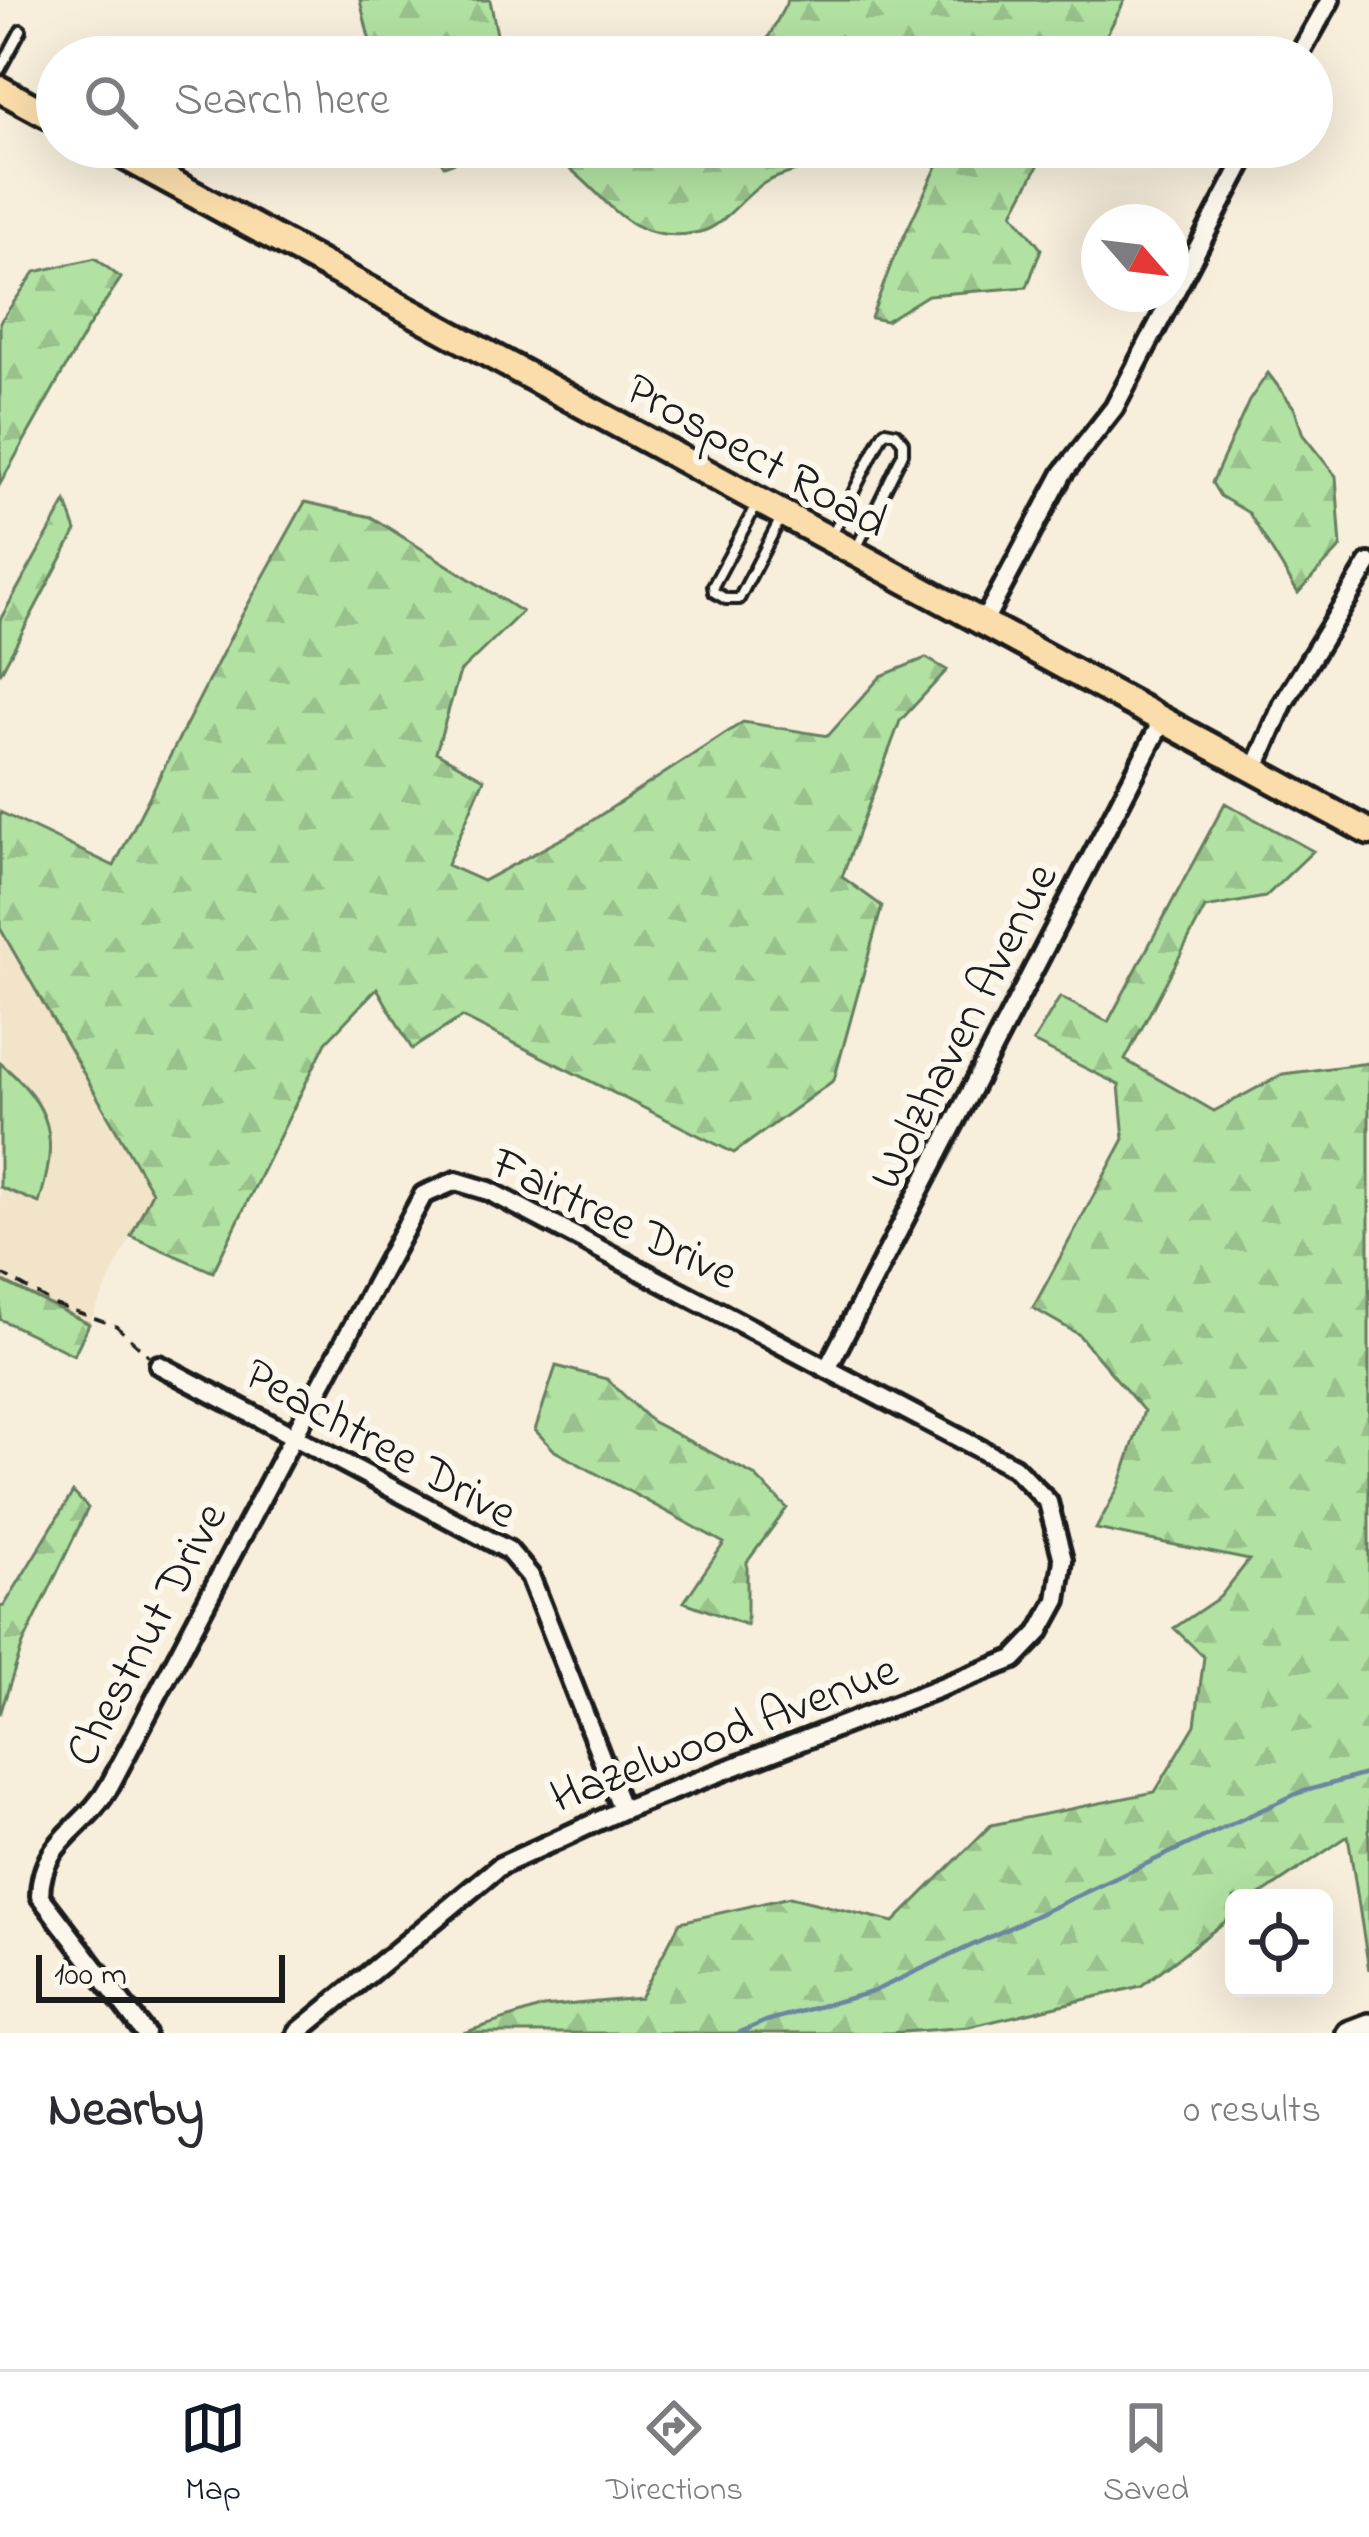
<!DOCTYPE html>
<html lang="en">
<head>
<meta charset="utf-8">
<style>
	body { margin:0; font-family:"Indie Flower",sans-serif; background:#f7f7f7; color:#2b2b33 }
	.controls { position:absolute; right:36px; bottom:36px; display:grid; overflow:hidden; border-radius:18px; box-shadow:0 12px 48px #0002 }
	.controls button { width:108px; height:108px; display:grid; place-items:center; padding:0; border:0; border-bottom:3px solid #e1e1e2; background:#fff; color:#2b2b33; font:60px sans-serif }
	.compass { position:absolute; left:1081px; top:204px; width:108px; height:108px; border-radius:50%; background:#fff; box-shadow:0 12px 48px #0002; rotate:118deg }
	.scale { position:absolute; left:36px; bottom:30px; width:249px; box-sizing:border-box; padding-left:12px; border:6px solid #1c1c1c; border-top:0; font-size:33px; line-height:42px; white-space:nowrap; color:#1c1c1c; -webkit-text-stroke:9px #fbf7ec; paint-order:stroke }
	.list { margin:0; padding:0; list-style:none }
	h2 { display:flex; justify-content:space-between; align-items:center; height:156px; margin:0; padding:0 48px; font-size:51px }
	h2 small { font-size:39px; font-weight:400; color:#7c7c81 }
	.icon { flex:none; width:66px; height:66px; fill:none; stroke:currentColor; stroke-width:2; stroke-linecap:round; stroke-linejoin:round }
	.map { position:relative; flex:none; width:1369px; height:2033px; overflow:hidden }
	.search { position:absolute; background:#fff; box-shadow:0 12px 48px #0002; left:36px; right:36px; top:36px; height:132px; display:flex; align-items:center; gap:30px; box-sizing:border-box; padding:0 42px; border-radius:66px; color:#7c7c81; font-size:45px }
	.sheet { height:336px; background:#fff }
	nav { display:flex; justify-content:space-around; align-items:center; box-sizing:border-box; height:168px; border-top:3px solid #e1e1e2; background:#fff; font-size:33px; color:#7c7c81 }
	nav a { display:grid; justify-items:center; gap:6px }
	nav .on { color:#111827 }
	.map>svg:first-child { display:block }
</style>
</head>
<body>
<div class="map">
<svg width="1369" height="2033" viewBox="0 0 1369 2033">
	<defs>
		<pattern id="forest-firs" width="22" height="20" patternUnits="userSpaceOnUse" patternTransform="scale(3)"><rect width="22" height="20" fill="#b1e2a2"/><path d="M5 1l3.5 6h-7zM16 11l3.5 6h-7z" fill="#98c18b"/></pattern>
	</defs>
	<rect width="100%" height="100%" fill="#f7eedc"/>
	<filter id="ink" filterUnits="userSpaceOnUse"><feTurbulence type="fractalNoise" baseFrequency=".00833" numOctaves="2"/><feDisplacementMap in="SourceGraphic" scale="24" xChannelSelector="R" yChannelSelector="G"/><feConvolveMatrix kernelMatrix="1 2 1 2 8 2 1 2 1" color-interpolation-filters="sRGB"/></filter>
	<g filter="url(#ink)">
		<path fill="#f2e4c9" d="M0 928 152 1192 74 1355 0 1319Z"/>
		<path fill="url(#forest-firs)" stroke="#667f5f" stroke-width="3" d="M360 0H490L498 39 509 57H390L369 38Z
			M788 0H1125L1095 57H912L874 44 868 57H758Z
			M432 147H826L818 164C801 170 782 174 766 182 744 194 724 227 700 232 609 251 602 167 534 152 504 146 471 156 444 166Z
			M946 147H1048L1013 213 1041 249 1027 287 928 295 886 321 871 318 892 262Z
			M95 258 121 278 87 329 0 484V322L35 272Z
			M1268 373 1295 409 1303 435 1336 476 1341 547 1298 593 1249 513 1220 496 1212 483 1249 401Z
			M66 502 76 531 0 674V620Z
			M305 502 371 517 522 612 460 672 436 752 484 779 447 865 483 881 576 831 743 722 828 736 881 676 926 658 947 670 900 721 842 877 882 906 834 1080 734 1153 462 1017 412 1049 377 988 326 1042 213 1272 131 1236 152 1192 0 928V812L114 866 241 617Z
			M1225 803 1313 851 1265 897 1205 908 1125 1060 1214 1111 1283 1074 1369 1063V1970L1348 1836 1256 1898H1234V1915L1141 1986 969 2027 890 2033H463L543 2007 640 1998 680 1922 790 1897 894 1922 991 1825 1155 1792 1195 1725 1204 1657 1174 1628 1220 1597 1249 1560 1096 1529 1119 1486 1144 1411 1078 1334 1033 1308 1124 1139 1119 1085 1033 1042 1060 997 1108 1022Z
			M0 1280 89 1324 74 1355 0 1319Z
			M556 1366 607 1379 651 1421 754 1475 787 1508 747 1562V1625L684 1602 724 1543 555 1451 535 1430Z
			M73 1492 88 1508 23 1644 0 1714V1607L4 1606Z"/>
		<path fill="#b1e2a2" stroke="#667f5f" stroke-width="3" d="M0 1063C53 1106 59 1139 39 1203L0 1187Z"/>
		<g fill="none" stroke-linecap="round" stroke-linejoin="round">
			<path stroke="#6b86a1" stroke-width="4.5" d="M738 2033 766 2021 872 1992 1298 1793 1369 1773"/>
			<defs>
				<path id="lane" d="M0 69 21 30
					M757 504 713 586 714 592 726 599H739L782 516
					M832 535 881 437 885 431 896 433 903 442V453L857 547"/>
				<path id="street" d="M1298 57 1330 0
					M983 623 1063 473 1114 408 1251 147
					M1255 769 1283 704 1369 563
					M159 1365 508 1550 530 1576 622 1810
					M828 1367 1163 719
					M145 2033 40 1896C41 1838 86 1830 110 1785 213 1587 317 1391 423 1195L456 1181 489 1191 1014 1467 1048 1502 1063 1560 1057 1600 1039 1633 1014 1659 622 1810 500 1866 297 2033"/>
				<path id="secondary" d="M1348 2033 1369 2025"/>
				<path id="primary" d="M0 89 57 120
					M107 147 1369 832"/>
			</defs>
			<use href="#lane" stroke="#1c1c1c" stroke-width="16"/>
			<use href="#street" stroke="#1c1c1c" stroke-width="26"/>
			<use href="#secondary" stroke="#1c1c1c" stroke-width="30"/>
			<use href="#primary" stroke="#1c1c1c" stroke-width="33"/>
			<path stroke="#1c1c1c" stroke-width="3" stroke-dasharray="12 9" stroke-linecap="butt" d="M0 1273 56 1305 116 1326 149 1356"/>
			<use href="#lane" stroke="#fbf7ec" stroke-width="8"/>
			<use href="#street" stroke="#fbf7ec" stroke-width="16"/>
			<use href="#secondary" stroke="#fbf7ec" stroke-width="21"/>
			<use href="#primary" stroke="#fbddab" stroke-width="24"/>
		</g>
	</g>
	<g text-anchor="middle" stroke-width="12" stroke-linejoin="round" paint-order="stroke">
		<g font-size="48" fill="#1c1c1c" stroke="#fbf7ec">
			<text transform="translate(758 453) rotate(29)" y="17">Prospect Road</text>
			<text transform="translate(961 1025) rotate(-63)" y="17">Wolzhaven Avenue</text>
			<text transform="translate(616 1216) rotate(26)" y="17">Fairtree Drive</text>
			<text transform="translate(382 1441) rotate(29)" y="17">Peachtree Drive</text>
			<text transform="translate(144 1633) rotate(-62)" y="17">Chestnut Drive</text>
			<text transform="translate(723 1731) rotate(-21)" y="17">Hazelwood Avenue</text>
		</g>
	</g>
</svg>
<div class="controls">
<button><svg class="icon" aria-label="locate" viewBox="0 0 24 24"><circle cx="12" cy="12" r="6"/><path d="M12 2v4M12 18v4M2 12h4M18 12h4"/></svg></button>
</div>
<svg class="compass" viewBox="-18 -18 36 36"><path d="M0-13l5 13h-10z" fill="#e53935"/><path d="M0 13l5-13h-10z" fill="#7c7c81"/></svg>
<div class="scale">100 m</div>
<div class="search"><svg class="icon" aria-label="search" viewBox="0 0 24 24"><circle cx="10" cy="10" r="6"/><path d="M15 15l6 6"/></svg>Search here</div>
</div>
<section class="sheet">
<h2>Nearby<small>0 results</small></h2>
<ul class="list">
</ul>
</section>
<nav>
<a class="on"><svg class="icon" aria-label="map" viewBox="0 0 24 24"><path d="M3 6l6-2 6 2 6-2v14l-6 2-6-2-6 2zM9 4v14M15 6v14"/></svg>Map</a>
<a><svg class="icon" aria-label="directions" viewBox="0 0 24 24"><path d="M12 3l9 9-9 9-9-9zM9 14v-3h6M13 9l2 2-2 2"/></svg>Directions</a>
<a><svg class="icon" aria-label="saved" viewBox="0 0 24 24"><path d="M7 4h10v16l-5-4-5 4z"/></svg>Saved</a>
</nav>
</body>
</html>
